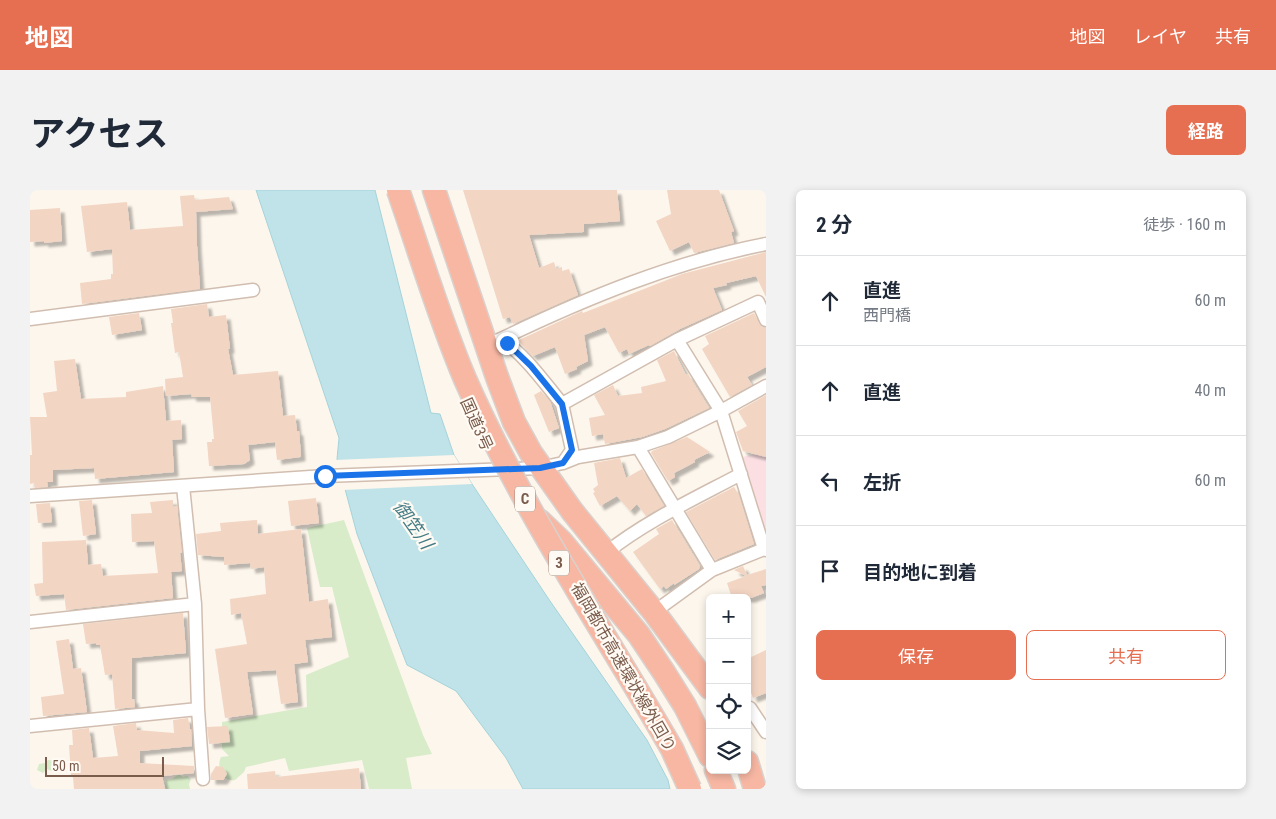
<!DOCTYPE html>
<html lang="ja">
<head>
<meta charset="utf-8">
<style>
	body { margin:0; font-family:"Roboto Condensed","Noto Sans JP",sans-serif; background:#f2f2f3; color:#1f2937 }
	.controls { position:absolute; right:15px; bottom:15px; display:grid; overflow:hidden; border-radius:8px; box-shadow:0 2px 8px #0003 }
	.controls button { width:45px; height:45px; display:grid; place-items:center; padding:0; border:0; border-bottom:1px solid #e0e1e3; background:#fff; color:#1f2937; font:25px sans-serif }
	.scale { position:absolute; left:15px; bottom:12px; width:119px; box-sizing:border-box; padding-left:5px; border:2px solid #7a5c4d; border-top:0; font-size:14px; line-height:18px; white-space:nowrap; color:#7a5c4d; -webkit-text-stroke:4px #fffaf3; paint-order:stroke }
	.stop { position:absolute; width:15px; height:15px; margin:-11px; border:4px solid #1a73e8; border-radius:50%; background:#fff }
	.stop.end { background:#1a73e8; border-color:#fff; box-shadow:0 1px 5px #0008 }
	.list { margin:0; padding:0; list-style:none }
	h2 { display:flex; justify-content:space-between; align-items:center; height:65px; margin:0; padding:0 20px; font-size:21px }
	h2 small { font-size:16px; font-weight:400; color:#747a83 }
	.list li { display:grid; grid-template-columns:32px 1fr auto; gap:15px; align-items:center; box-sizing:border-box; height:90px; padding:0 20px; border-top:1px solid #e0e1e3 }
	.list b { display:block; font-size:19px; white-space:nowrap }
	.list p { margin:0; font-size:16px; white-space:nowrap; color:#747a83 }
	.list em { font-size:16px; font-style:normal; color:#747a83 }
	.actions { display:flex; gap:10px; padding:15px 20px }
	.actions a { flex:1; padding:11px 0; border:1px solid #e76f51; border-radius:8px; text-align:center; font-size:18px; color:#e76f51 }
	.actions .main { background:#e76f51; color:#fff }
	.icon { flex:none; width:28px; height:28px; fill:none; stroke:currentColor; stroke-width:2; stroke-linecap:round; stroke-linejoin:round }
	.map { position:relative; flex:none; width:736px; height:599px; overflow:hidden; border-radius:8px }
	header { display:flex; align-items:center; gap:30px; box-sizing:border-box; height:70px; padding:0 25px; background:#e76f51; color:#fff }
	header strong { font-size:24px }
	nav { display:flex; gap:28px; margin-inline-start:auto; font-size:18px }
	.intro { display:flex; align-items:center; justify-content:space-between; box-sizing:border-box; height:120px; padding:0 30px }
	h1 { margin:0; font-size:35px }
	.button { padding:12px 22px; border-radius:8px; background:#e76f51; color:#fff; font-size:18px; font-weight:700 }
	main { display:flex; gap:30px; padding:0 30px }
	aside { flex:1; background:#fff; border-radius:8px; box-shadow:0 2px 8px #0003 }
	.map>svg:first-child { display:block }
</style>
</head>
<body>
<header>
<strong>地図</strong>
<nav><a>地図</a><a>レイヤ</a><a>共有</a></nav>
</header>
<div class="intro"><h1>アクセス</h1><a class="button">経路</a></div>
<main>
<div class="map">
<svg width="736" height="599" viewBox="0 0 736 599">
	<defs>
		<filter id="shadow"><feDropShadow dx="4.5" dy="4.5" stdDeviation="1" flood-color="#0004"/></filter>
	</defs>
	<rect width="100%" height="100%" fill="#fdf6ec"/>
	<path fill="#fbdfe3" d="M736 262V348L712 267Z"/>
	<path fill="#d8ecc9" d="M314 330 393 545 402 564 376 568 382 599H339L332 570 259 581 255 568 216 577 214 582 205 590C192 592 186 577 191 567L199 566 192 559V532L277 517 276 485 319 467 302 397H290L277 338Z
		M18 570 26 571 28 574 27 581 24 582 17 579 13 583 7 580 9 574 15 573Z
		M149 584 153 587 157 586 161 589 159 594 160 599H137L135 597 136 590 142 589Z"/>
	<path fill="#bfe3e8" stroke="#a5d3da" d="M226 0H345L401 223 410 224 424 265 442 294 520 411 617 550 638 590 640 599H493L476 568 426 501 377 475 327 344 307 269 309 248Z"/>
	<path fill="#fdf6ec" d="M424 265 442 294 313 300 305 270Z"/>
	<path fill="#f3d5c3" filter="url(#shadow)" d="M433 0H587L590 31 554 34V42L499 45 509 78 524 72 526 79 532 77V81L539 79 548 105 483 134 480 127 473 129Z
		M637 0H689L704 41 701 42 704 53 664 63 659 52 640 61 626 31 641 24Z
		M164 5 165 10 199 7 203 19 166 22 167 56 170 99 52 114 50 93 81 89V84H83L82 59 57 62 51 16 97 12 100 40 153 36 150 6Z
		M30 18 32 51 14 53V51L0 52V20Z
		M736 62V107L726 86 696 93 697 95 683 98 692 120 650 139 620 156 619 155 599 164 597 159 589 163 575 137 554 145 558 171 546 177 547 179 535 184 525 157 503 166 491 154 489 150 552 121 553 123 652 84Z
		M177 114 179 127 196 125 200 159H198L203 185 248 181 253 226 265 225 267 241H269L271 266 270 267 247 270 245 252 218 255 220 270 214 274 179 276 177 252H182V249H184L180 207H162L161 204 136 206 135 189 153 187 149 162 145 163 141 133H143L141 119Z
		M109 123 112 140 82 145 79 127Z
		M724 123 731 136 736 138V177L717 187 722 195 700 207 672 159 679 154 675 146Z
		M644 161 656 185 658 184 679 218 635 239 612 247 575 254 573 244 562 246 559 228 575 225 564 205 583 195 588 206 612 203 611 197 636 191 627 170Z
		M45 169 51 209 96 207V202L133 196 136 231 151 230 152 249 142 250 144 282 65 289 64 278 23 280V292H17L18 297 5 298 4 293 0 294V265H2L0 227H17L13 203 27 201 24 171Z
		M511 201 520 211 529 238 519 242 504 205Z
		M736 205V267L713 261 706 242 717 236 708 221Z
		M657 247 680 262 664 270 665 272 644 283 645 287 638 291 621 263 622 261Z
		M590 268 596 288 612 279 634 316 616 326 607 314 600 321 587 306 570 316 563 303 565 302 563 299 568 295 564 273Z
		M704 297 709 305 724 354 685 370 656 322Z
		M286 308 289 333 261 336 258 311Z
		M62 310 66 344 53 346 49 311Z
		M143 310V317L147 316 152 363H150L152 381 141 382 143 408 36 420 34 404 6 406 4 394 13 393 12 352 56 350 58 375 71 374 73 386 128 383 124 351 102 352 101 324 122 323 120 312Z
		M20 313 22 332 8 333 6 314Z
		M227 330 228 344 271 339 279 412 298 409 302 447 275 450 278 472 264 474 268 512 251 514 246 480 217 482 223 524 195 528 185 459 217 454 211 423 201 425 200 409 236 404 234 377 221 379 220 373 194 375V367L168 365 166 344 191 341 190 333Z
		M642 330 670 376 669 379 644 395V393L636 399 634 396 630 399 603 362 629 344 626 339Z
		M713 376 717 385 736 379V395L731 396 734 403 721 408H702L697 393 716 386 704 380Z
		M153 423 156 463 102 468V509H104L105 517 85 519 82 484 75 485 70 455H66V453L56 454 53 434Z
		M39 449 43 479 51 478 57 522 13 526 11 507 34 504 26 451Z
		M736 460V503L723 508 717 491V469Z
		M158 528 160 539H161L162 556 110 561V573L164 576V583L132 586 135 599H44L43 587H41L39 555H43L42 540 59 538 63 568 88 566 83 536 106 533 107 540 144 543 143 530Z
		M198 536 200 552 179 554 177 537Z
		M186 576 193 577 197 584 193 590H181V584Z
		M329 578 331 599H218L217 584 245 581 246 587Z"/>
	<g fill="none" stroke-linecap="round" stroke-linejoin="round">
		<defs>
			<path id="street" d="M0 129 223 100
				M471 149C556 108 644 72 736 54
				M647 150 691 221 734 359 736 360
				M456 155 471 149C496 166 513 191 532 214L647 150 728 112 736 130
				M532 214 542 260 533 273
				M608 257 682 380
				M153 296 165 414 168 519 173 589
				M0 306 295 286 510 278 533 273 548 267 608 257 638 247 691 221 736 196
				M576 363C616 331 666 308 711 284
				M624 422 682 380 734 359
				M0 432 165 414
				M717 517 720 518 736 542
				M0 536 168 519"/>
			<path id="highway" d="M404 0 467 187 484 232 501 263 542 321 624 422 680 498
				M510 331 531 351 609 445 635 484 655 516 680 566
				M717 572 725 599
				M686 580 694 599"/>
		</defs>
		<use href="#street" stroke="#d1beb0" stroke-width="15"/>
		<use href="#highway" stroke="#dad1cd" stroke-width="25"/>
		<use href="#street" stroke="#fff" stroke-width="12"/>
		<use href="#highway" stroke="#f7b7a3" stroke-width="22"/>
		<defs>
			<path id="highway-bridge" d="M368 0C390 63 409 128 435 189 491 317 572 438 642 559L660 599"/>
		</defs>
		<use href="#highway-bridge" stroke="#dad1cd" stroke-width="25" stroke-linecap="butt"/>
		<use href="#highway-bridge" stroke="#f7b7a3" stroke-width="22"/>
	</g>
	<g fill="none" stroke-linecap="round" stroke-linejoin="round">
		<path stroke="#1a73e8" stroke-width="6" d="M295 286 510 278 533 273 542 260 532 214 501 176 477 153"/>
	</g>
	<g text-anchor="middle" stroke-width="4.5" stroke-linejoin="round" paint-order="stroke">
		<g fill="#fffaf3" stroke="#a28b7f" stroke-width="1">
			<rect x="485" y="296.5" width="20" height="25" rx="4"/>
			<rect x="519" y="360.5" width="20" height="25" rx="4"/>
		</g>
		<g font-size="15" font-weight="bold" fill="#7a5c4d">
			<text x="495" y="314">C</text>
			<text x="529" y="378">3</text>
		</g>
		<g font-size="16" fill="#7a5c4d" stroke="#fffaf3">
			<text transform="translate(447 234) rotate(66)" y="6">国道3号</text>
			<text transform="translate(594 477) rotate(60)" y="6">福岡都市高速環状線外回り</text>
		</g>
		<g font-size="18" font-style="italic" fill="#437c86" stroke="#fffaf3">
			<text transform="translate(383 335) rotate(55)" y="6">御笠川</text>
		</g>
	</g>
</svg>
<div class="controls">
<button>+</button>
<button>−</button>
<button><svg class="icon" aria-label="locate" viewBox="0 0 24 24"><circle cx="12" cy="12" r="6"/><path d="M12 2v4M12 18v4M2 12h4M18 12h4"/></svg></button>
<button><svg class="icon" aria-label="layers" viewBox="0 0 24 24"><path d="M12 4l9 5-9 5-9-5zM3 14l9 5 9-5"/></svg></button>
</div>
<div class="scale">50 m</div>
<div class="stop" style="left:295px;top:286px"></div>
<div class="stop end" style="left:477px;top:153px"></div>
</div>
<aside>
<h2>2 分<small>徒歩 · 160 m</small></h2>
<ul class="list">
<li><svg class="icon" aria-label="ahead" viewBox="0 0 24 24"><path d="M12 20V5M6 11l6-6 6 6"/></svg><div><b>直進</b><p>西門橋</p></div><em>60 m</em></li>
<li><svg class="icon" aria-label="ahead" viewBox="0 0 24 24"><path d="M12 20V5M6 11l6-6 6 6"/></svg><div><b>直進</b></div><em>40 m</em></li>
<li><svg class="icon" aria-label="left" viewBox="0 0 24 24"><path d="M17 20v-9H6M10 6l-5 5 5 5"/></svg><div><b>左折</b></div><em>60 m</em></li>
<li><svg class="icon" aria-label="arrive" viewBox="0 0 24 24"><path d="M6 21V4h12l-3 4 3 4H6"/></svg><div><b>目的地に到着</b></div></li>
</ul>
<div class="actions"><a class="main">保存</a><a>共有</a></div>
</aside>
</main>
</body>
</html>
